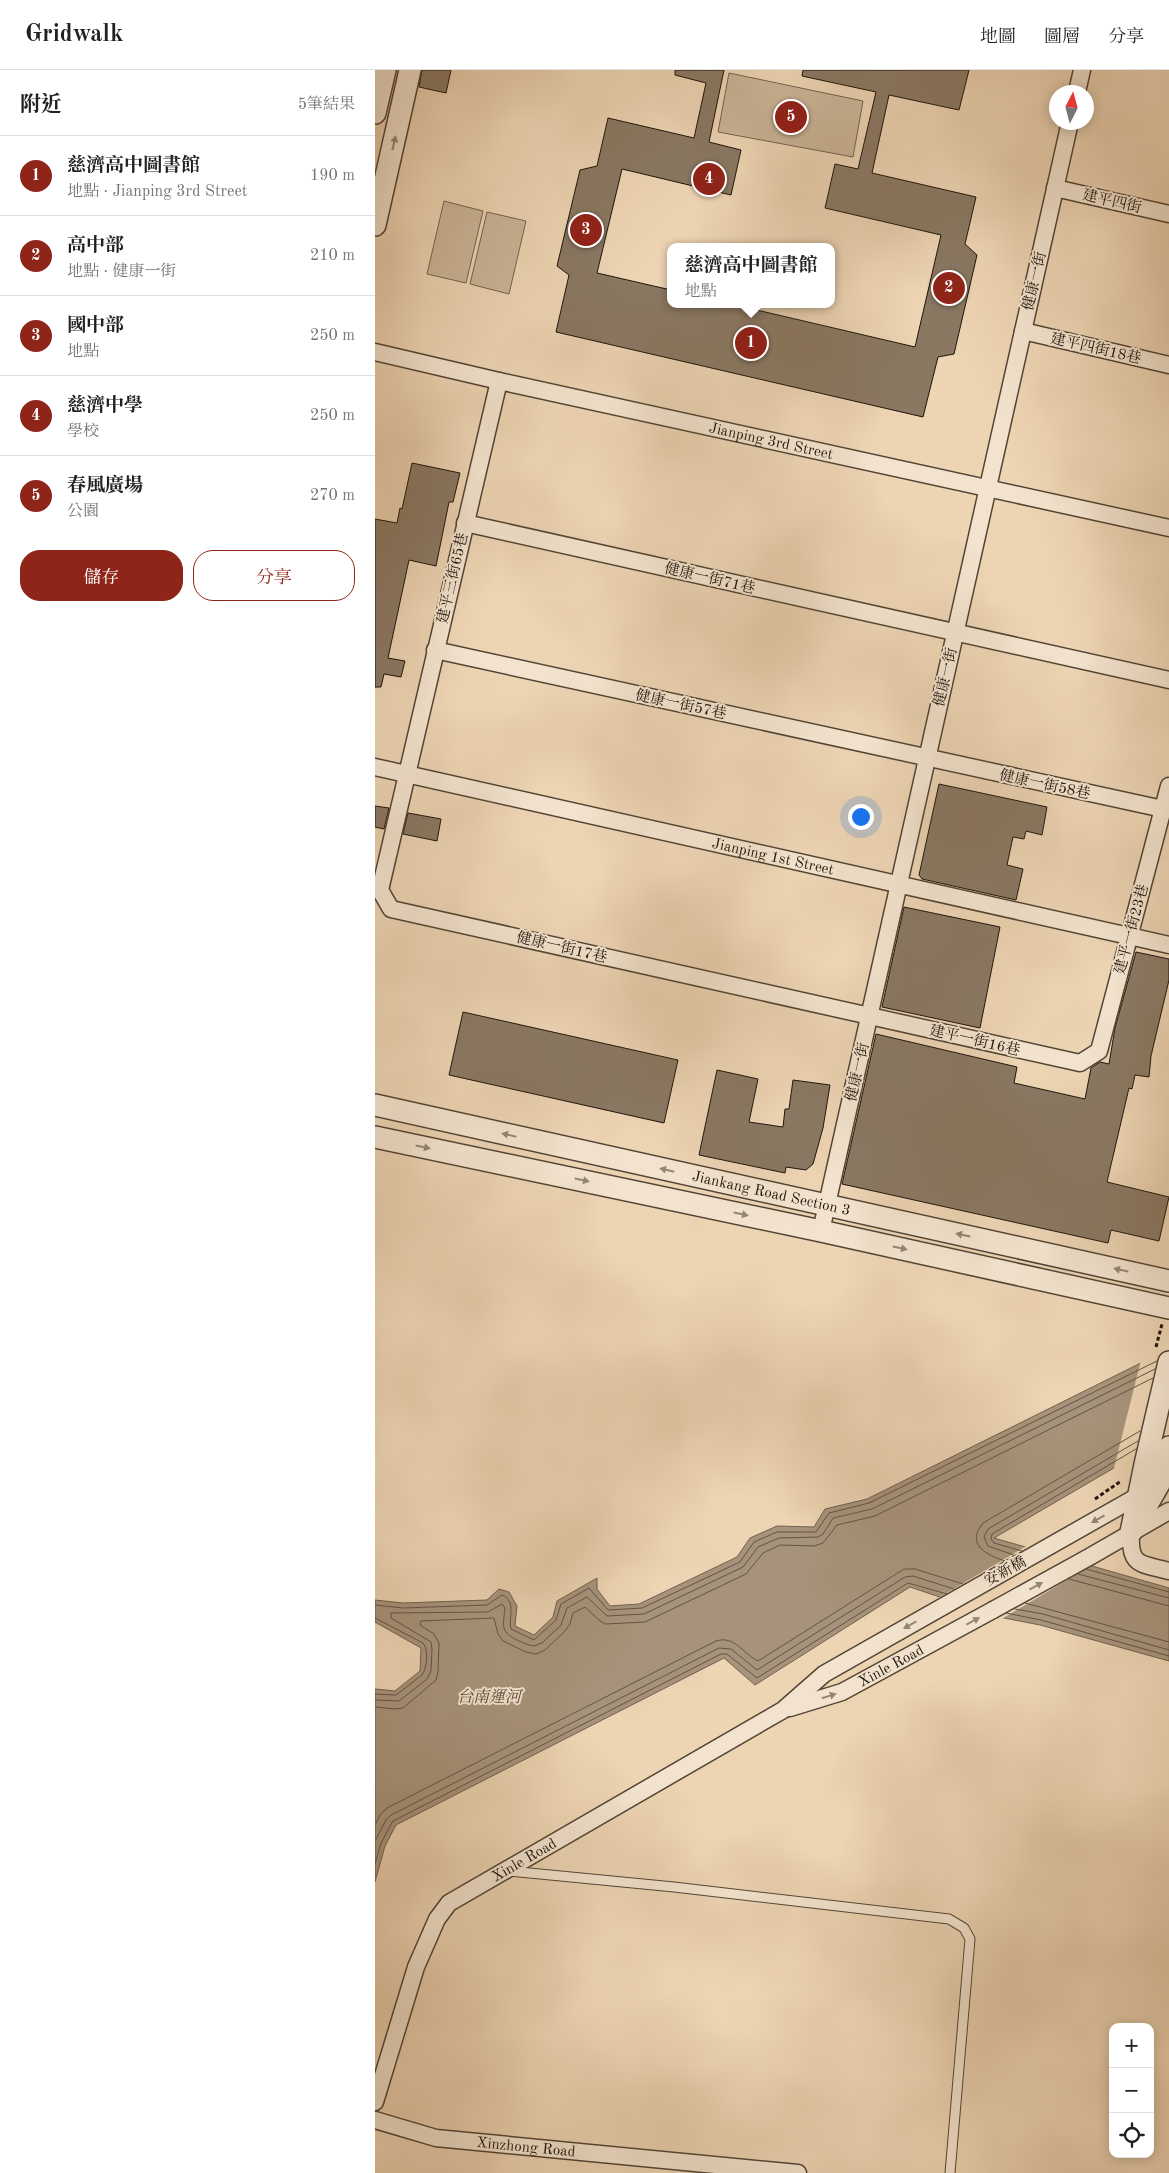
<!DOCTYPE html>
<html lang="zh-TW">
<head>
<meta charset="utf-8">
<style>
	body { margin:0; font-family:"Old Standard TT","Noto Serif TC",serif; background:#f6f6f6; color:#202124 }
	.controls { position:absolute; right:15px; bottom:15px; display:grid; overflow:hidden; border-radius:10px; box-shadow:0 2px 12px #0003 }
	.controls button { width:45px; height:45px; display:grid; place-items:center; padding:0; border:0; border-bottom:1px solid #e0e0e0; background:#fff; color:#202124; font:25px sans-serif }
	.compass { position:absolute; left:674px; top:15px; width:45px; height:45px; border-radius:50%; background:#fff; box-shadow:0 2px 12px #0003; rotate:6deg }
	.you { position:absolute; left:485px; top:746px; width:18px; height:18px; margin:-12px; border:4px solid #fff; border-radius:50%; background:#1a73e8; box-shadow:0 0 0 8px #1a73e833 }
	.badge { display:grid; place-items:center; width:32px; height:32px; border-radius:50%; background:#8f2418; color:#fff; font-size:16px; font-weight:700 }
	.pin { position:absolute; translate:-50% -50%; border:2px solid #fff; box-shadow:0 1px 5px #0006 }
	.popup { position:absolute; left:292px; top:173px; width:168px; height:65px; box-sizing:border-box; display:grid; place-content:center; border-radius:10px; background:#fff; filter:drop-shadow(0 1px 4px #0005); font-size:16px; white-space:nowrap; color:#757577 }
	.popup b { font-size:19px; color:#202124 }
	.popup::after { content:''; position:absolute; left:50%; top:100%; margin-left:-10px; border:10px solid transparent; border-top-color:#fff }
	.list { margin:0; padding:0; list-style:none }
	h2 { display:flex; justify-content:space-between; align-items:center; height:65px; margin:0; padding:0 20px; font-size:21px }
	h2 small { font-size:16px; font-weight:400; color:#757577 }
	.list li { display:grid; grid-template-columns:32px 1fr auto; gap:15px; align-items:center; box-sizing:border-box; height:80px; padding:0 20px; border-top:1px solid #e0e0e0 }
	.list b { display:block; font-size:19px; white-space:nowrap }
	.list p { margin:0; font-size:16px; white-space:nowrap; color:#757577 }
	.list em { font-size:16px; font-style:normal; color:#757577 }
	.actions { display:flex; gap:10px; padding:15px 20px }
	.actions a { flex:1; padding:11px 0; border:1px solid #8f2418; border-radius:20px; text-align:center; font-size:18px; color:#8f2418 }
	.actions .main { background:#8f2418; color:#fff }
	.icon { flex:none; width:28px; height:28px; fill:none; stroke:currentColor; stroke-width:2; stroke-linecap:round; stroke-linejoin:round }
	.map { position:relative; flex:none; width:794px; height:2103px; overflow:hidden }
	header { display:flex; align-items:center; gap:30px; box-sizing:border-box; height:70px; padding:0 25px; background:#fff; border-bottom:1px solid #e0e0e0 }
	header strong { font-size:24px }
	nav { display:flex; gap:28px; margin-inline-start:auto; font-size:18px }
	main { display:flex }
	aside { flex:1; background:#fff }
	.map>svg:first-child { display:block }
</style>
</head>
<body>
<header>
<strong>Gridwalk</strong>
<nav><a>地圖</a><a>圖層</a><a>分享</a></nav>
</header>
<main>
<aside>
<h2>附近<small>5筆結果</small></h2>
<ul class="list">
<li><span class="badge">1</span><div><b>慈濟高中圖書館</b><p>地點 · Jianping 3rd Street</p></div><em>190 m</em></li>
<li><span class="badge">2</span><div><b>高中部</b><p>地點 · 健康一街</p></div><em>210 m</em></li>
<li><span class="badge">3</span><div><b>國中部</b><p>地點</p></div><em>250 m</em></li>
<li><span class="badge">4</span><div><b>慈濟中學</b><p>學校</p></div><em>250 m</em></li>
<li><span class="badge">5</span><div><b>春風廣場</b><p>公園</p></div><em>270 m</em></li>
</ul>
<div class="actions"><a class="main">儲存</a><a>分享</a></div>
</aside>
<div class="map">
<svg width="794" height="2103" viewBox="0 0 794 2103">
	<rect width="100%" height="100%" fill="#edd4b3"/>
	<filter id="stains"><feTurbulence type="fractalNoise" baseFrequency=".004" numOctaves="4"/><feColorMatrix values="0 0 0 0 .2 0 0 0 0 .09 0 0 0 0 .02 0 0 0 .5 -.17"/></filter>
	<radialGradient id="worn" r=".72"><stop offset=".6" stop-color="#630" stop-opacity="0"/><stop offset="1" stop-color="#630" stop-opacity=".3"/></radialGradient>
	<path fill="#cab497" stroke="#746452" d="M354 3 488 31 478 87 343 62Z
		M69 131 108 141 91 213 52 204Z
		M112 142 151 151 134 224 95 214Z"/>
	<path fill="#a7937b" stroke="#70614f" d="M794 1279 768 1381 619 1468 794 1518V1591L665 1555 624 1547 535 1517 380 1615 349 1588 21 1755 10 1776 0 1812V1619L20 1621 45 1601 46 1578 0 1552V1530L28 1533 112 1530 124 1519 134 1522 142 1536 140 1556 159 1565 178 1547 182 1531 222 1508V1519L235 1536 264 1534 362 1487 375 1468 402 1456 439 1457 450 1439 492 1429Z"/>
	<path fill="#edd4b3" d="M794 1277V1370L738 1402 766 1290Z
		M653 1475 719 1494 625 1550 563 1528Z"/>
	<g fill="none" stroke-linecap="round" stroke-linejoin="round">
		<path stroke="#625444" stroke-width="1" d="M647 1481 619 1473 616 1469 617 1464 761 1379
			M639 1485 613 1476 609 1467 613 1459 763 1371
			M630 1491C612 1485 590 1475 608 1453L765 1361
			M711 1499 794 1522
			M703 1504 794 1528
			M694 1509 794 1536
			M650 1533 794 1572
			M0 1535 28 1538 112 1535 127 1525C142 1531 133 1548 136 1559L159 1570 181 1550 186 1534 214 1518 233 1540 267 1538 365 1492 379 1472 402 1462H441L454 1443 494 1433 782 1291
			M640 1539 668 1544 794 1580
			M631 1543 666 1550 794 1586
			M0 1548 48 1573C54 1580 52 1598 47 1605L21 1625 0 1624
			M0 1630 24 1631 52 1609 56 1601 57 1579 56 1572 16 1548V1543L113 1542 127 1534 130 1538C128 1557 125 1562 144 1571 149 1573 153 1575 159 1576L167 1573 186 1555 192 1538 212 1527 232 1546 269 1544 368 1497 383 1477 404 1468 443 1467 448 1464 458 1448 497 1439 780 1299
			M0 1637 20 1639 28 1638 61 1610 63 1602 64 1573 59 1564 45 1555 46 1551 119 1548 123 1564 128 1571 151 1582 161 1584 170 1580 190 1561 195 1554 198 1543 210 1537 224 1550 230 1554 270 1552 371 1504 388 1483 405 1475 439 1476 448 1473 462 1455 500 1446 778 1308
			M0 1755 5 1745 12 1738 341 1571C360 1565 368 1584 383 1591L529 1499H540L588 1514
			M0 1771 11 1750 16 1745 344 1578 356 1579 382 1600 530 1507 538 1506 579 1519
			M0 1794 6 1773 18 1751 346 1584H352L382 1608 533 1513 572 1524"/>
	</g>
	<path fill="#8a7863" stroke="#1e150d" d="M47 0H76L71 23 44 17Z
		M300 0H349L334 72 366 80 356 125 247 99 222 203 296 220V234H356L540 277 566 165 450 138 460 94 483 99 501 22 427 6 428 0H594L584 40 514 25 497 103 601 127 590 174 602 185 579 284 563 287 548 347 181 262 194 205 182 196 205 100 222 96 233 48 319 68 331 13 300 5Z
		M37 393 85 403 78 432H74L61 496 34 490 13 588 30 591 26 607 9 604 6 617H0V449L22 453 25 438 27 439Z
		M564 714 672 737 667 765 651 761 649 769 638 767 632 795 648 799 641 830 547 809 544 805Z
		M0 736 14 738 9 759 0 757Z
		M33 743 66 749 62 771 28 764Z
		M529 837 625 857 605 958 507 937Z
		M761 882 794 889V910L776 986 774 1007 760 1005 757 1019 754 1018 732 1112 794 1127 784 1171 736 1160 733 1173 467 1114 501 964 642 997 639 1013 710 1029 716 998 725 992 734 994 740 958Z
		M88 942 303 990 289 1053 74 1005Z
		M342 1000 383 1009 374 1052 408 1057 410 1039H414L418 1010 455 1015 448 1058 438 1094 431 1100 411 1097 410 1103 324 1085Z"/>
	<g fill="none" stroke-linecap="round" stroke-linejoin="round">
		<defs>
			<path id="service" d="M134 1801 299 1817 574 1849 589 1858 595 1869 575 2103"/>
			<g id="minor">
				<path d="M702 22 707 0"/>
				<path d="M680 118 794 144"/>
				<path d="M648 261 794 295"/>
				<path id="s1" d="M0 282 124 311 794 458"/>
				<path d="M124 311 5 820 16 839 705 993 724 981 794 716"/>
				<path d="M90 453 794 610"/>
				<path d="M60 580 788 739"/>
				<path id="s2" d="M0 697 794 875"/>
				<path d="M446 1161 695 52"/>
				<path d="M756 1462C754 1497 765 1493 794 1501"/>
				<path d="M716 1486 794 1441"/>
				<path id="s3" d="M415 1638 467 1622 618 1540"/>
				<path id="s4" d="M0 2032 41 1897 62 1849 74 1833 408 1640 449 1604 770 1422"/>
				<path id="s5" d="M0 2050 61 2068 423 2103"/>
			</g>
			<g id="tertiary">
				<path d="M0 43 10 0"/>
				<path d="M0 155 35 0"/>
				<path id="s6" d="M0 1035 794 1211"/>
				<path d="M0 1067 446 1161 794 1238"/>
				<path d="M765 1447 784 1414 794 1377"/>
				<path d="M756 1462 771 1390 794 1292"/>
			</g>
		</defs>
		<use href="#service" stroke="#524536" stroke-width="11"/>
		<use href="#minor" stroke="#524536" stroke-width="19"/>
		<use href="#tertiary" stroke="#524536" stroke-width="24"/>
		<path stroke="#1e150d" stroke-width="3" stroke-dasharray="4 2.5" stroke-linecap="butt" d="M781 1277 787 1254
			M720 1429 746 1411"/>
		<use href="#service" stroke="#f3e3ce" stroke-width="9"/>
		<use href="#minor" stroke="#f3e3ce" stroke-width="16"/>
		<use href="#tertiary" stroke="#f3e3ce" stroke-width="21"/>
		<defs>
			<path id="minor-bridge" d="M618 1540 716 1486"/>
		</defs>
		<use href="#minor-bridge" stroke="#524536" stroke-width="19" stroke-linecap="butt"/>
		<use href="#minor-bridge" stroke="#f3e3ce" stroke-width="16"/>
	</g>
	<defs><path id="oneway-solid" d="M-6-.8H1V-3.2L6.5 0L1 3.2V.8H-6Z" transform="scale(1.25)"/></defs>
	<g fill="#938677">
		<use href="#oneway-solid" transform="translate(19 73) rotate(-77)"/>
		<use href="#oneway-solid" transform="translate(134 1065) rotate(-167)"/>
		<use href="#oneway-solid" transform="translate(48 1077) rotate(12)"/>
		<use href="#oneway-solid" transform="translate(292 1100) rotate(-167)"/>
		<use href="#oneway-solid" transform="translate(207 1110) rotate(12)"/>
		<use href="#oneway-solid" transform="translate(366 1144) rotate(12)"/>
		<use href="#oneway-solid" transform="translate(588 1165) rotate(-168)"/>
		<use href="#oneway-solid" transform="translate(525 1178) rotate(12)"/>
		<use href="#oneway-solid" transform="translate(746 1200) rotate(-168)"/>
		<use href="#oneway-solid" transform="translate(723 1449) rotate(151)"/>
		<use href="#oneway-solid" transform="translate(661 1516) rotate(-29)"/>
		<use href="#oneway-solid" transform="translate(598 1551) rotate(-28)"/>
		<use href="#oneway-solid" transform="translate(535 1555) rotate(150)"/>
		<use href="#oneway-solid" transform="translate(454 1626) rotate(-17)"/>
	</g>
	<g text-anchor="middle" stroke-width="4" stroke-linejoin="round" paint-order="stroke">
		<g font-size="15" fill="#1e150d" stroke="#f3e3ce">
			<text transform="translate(737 131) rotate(13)" y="5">建平四街</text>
			<text transform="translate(659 211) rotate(-77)" y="5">健康一街</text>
			<text transform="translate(721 278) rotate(13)" y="5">建平四街18巷</text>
			<text dy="5" stroke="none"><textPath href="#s1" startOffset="406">Jianping 3rd Street</textPath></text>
			<text transform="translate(77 508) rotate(-77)" y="5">建平三街65巷</text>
			<text transform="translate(335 508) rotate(13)" y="5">健康一街71巷</text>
			<text transform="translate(570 607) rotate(-77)" y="5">健康一街</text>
			<text transform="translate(306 634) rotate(12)" y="5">健康一街57巷</text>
			<text transform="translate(670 714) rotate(12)" y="5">健康一街58巷</text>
			<text dy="5" stroke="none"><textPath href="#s2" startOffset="408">Jianping 1st Street</textPath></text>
			<text transform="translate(756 859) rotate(-75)" y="5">建平一街23巷</text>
			<text transform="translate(187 877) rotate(13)" y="5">健康一街17巷</text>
			<text transform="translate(600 970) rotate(13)" y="5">建平一街16巷</text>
			<text transform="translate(482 1002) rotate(-77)" y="5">健康一街</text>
			<text dy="5" stroke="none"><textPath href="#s6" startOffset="406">Jiankang Road Section 3</textPath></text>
			<text transform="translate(630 1501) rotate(-29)" y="5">安新橋</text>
			<text dy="5" stroke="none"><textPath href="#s3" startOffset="110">Xinle Road</textPath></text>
			<text dy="5" stroke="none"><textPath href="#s4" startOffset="300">Xinle Road</textPath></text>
			<text dy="5" stroke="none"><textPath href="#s5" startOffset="154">Xinzhong Road</textPath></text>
		</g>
		<g font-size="16" font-style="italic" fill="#554739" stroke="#f3e3ce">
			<text x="114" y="1632">台南運河</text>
		</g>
	</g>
	<rect width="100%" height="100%" filter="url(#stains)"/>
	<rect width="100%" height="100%" fill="url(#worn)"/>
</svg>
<div class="controls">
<button>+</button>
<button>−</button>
<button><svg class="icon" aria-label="locate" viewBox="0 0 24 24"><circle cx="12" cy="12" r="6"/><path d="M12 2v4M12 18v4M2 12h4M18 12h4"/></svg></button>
</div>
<svg class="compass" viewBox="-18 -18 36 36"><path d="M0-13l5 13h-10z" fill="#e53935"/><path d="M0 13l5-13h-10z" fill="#757577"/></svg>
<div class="you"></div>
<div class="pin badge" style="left:376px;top:273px">1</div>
<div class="popup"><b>慈濟高中圖書館</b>地點</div>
<div class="pin badge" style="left:574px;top:218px">2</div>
<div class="pin badge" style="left:211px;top:160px">3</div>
<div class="pin badge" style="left:334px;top:109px">4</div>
<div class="pin badge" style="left:416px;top:47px">5</div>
</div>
</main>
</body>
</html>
